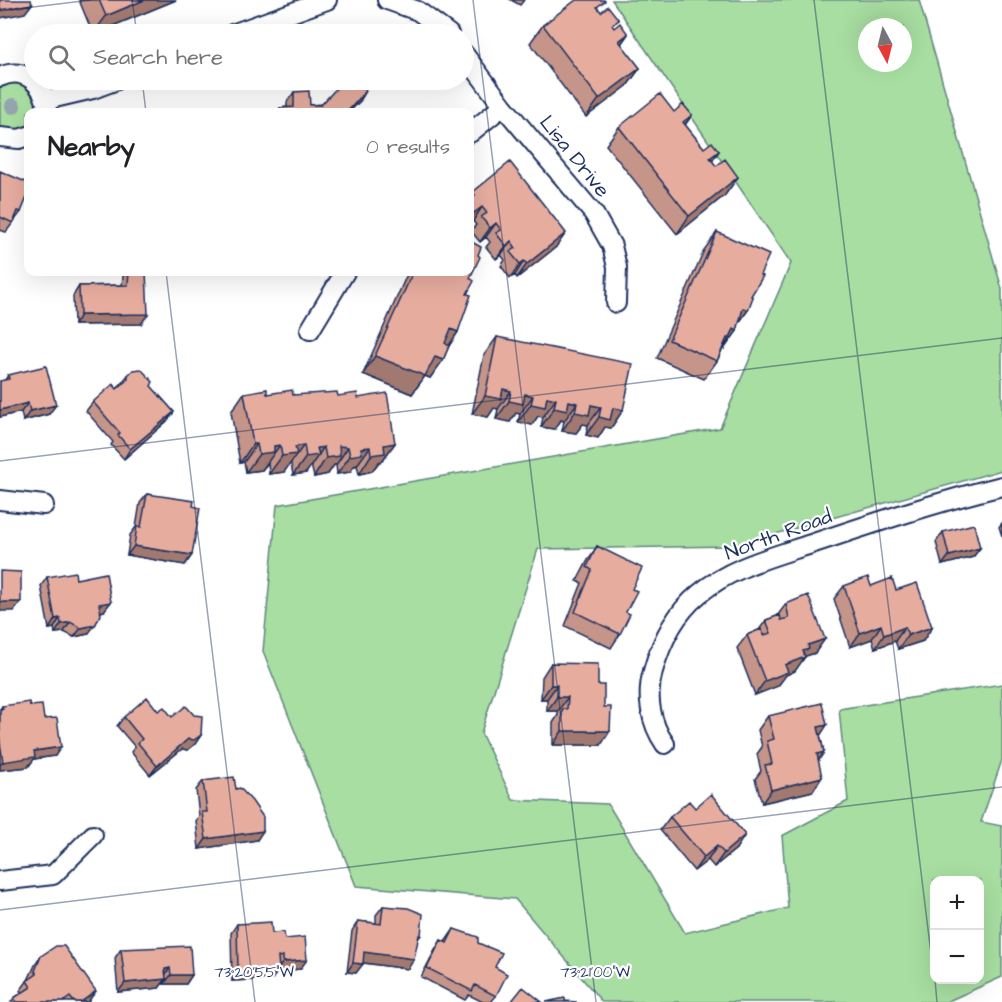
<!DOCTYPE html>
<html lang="en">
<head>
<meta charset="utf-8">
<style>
	body { margin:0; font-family:"Architects Daughter",sans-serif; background:#f2f2f2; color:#202124 }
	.controls { position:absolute; right:18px; bottom:18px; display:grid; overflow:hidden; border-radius:12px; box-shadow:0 6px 24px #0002 }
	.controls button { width:54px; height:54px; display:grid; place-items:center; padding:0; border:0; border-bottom:2px solid #e0e0e0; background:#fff; color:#202124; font:30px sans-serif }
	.compass { position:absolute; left:858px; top:18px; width:54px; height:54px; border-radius:50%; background:#fff; box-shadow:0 6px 24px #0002; rotate:173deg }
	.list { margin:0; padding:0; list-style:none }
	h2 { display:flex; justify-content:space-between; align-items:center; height:78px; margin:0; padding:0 24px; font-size:26px }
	h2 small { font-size:20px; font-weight:400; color:#757577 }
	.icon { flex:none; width:33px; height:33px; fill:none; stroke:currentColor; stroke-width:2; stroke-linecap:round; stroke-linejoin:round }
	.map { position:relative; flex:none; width:1002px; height:1002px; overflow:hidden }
	.search { position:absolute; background:#fff; box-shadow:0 6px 24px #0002; left:24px; top:24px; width:450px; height:66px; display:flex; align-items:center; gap:15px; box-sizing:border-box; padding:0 21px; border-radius:33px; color:#757577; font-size:22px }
	.panel { position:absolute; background:#fff; box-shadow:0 6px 24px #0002; left:24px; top:108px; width:450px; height:168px; border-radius:12px }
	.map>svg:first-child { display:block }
</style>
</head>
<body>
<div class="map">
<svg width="1002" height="1002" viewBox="0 0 1002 1002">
	<rect width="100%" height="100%" fill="#fff"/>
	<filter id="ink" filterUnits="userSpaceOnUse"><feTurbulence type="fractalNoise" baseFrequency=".0167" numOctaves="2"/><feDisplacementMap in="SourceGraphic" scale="12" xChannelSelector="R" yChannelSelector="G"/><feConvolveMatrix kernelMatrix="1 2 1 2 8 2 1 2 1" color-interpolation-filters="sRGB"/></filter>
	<g filter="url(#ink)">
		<path fill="#a8dea1" stroke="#628680" stroke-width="1.5" fill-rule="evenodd" d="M612 0H919L1002 289V470L733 546 538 549 481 733 513 800 608 804 685 933 788 908 782 836 848 801 839 709 1002 684V760L981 822 1002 826V977L946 1002H602L515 899 356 886 263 651 277 505 720 428 791 263ZM867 27H903V63H867ZM934 880H980V980H934Z
			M9 82C26 82 41 94 37 112H28V125L17 131 0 128V86Z"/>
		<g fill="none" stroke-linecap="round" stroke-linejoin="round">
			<defs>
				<path id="street" d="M387 0 418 11 449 34
					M232 34 327 0
					M464 54 503 106 594 214 612 246 617 267 616 303
					M0 77C25 65 46 86 47 111
					M46 100 93 89 117 80
					M470 133 503 106
					M0 137 19 139 28 136
					M310 330 345 272
					M0 500 44 505
					M665 744C650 723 646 695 653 671 661 642 676 613 699 594 731 567 772 557 811 544 874 523 937 502 1002 486
					M0 881 53 875 93 835"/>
			</defs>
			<use href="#street" stroke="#1b2f5e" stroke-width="22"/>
			<use href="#street" stroke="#fff" stroke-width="18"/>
		</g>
		<circle fill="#95a5b0" cx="13" cy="106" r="8"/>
		<path fill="#c69589" stroke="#1b2f5e" stroke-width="1.5" d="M79 0H176L93 34Z
			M511 0H524L520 5Z
			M599 10 613 28 628 34 621 44 640 68 627 86 586 117 530 43 543 25Z
			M294 92 310 105 360 101 349 112H277L280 108 287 107V102Z
			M674 112 692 115 685 125 704 148 719 151 712 161 716 166 738 177 725 195 677 234 606 145 619 127Z
			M0 171 21 212 6 232 0 230Z
			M473 192 556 247 517 278 515 275 510 278 501 266 505 260 501 255 496 259 486 247 490 242 486 237 480 242 471 231 476 225 473 221 470 223V196Z
			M717 232 751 296 748 310 739 323 737 331 724 349 723 348 717 361 704 379 657 358 704 250Z
			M478 255 470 278 467 294 458 332 449 346 443 360 430 378 425 376 412 394 363 374 408 272H470Z
			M126 272H146L141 324 74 325 73 296 79 286 122 285 123 276Z
			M497 337 623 410 611 428 605 427 598 438 586 435 588 425 583 424 576 433 562 431 564 421 561 420 555 429 541 427 543 417 538 416 532 425 518 422 520 414 516 413 510 422 496 419 498 409 494 408 488 417 472 414 484 355Z
			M8 375 49 414 23 421 21 412 0 417V381L5 380Z
			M128 375 151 386 174 412 167 421 124 459 111 445 113 442 86 411 93 402 117 389Z
			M244 393 358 398 395 443 382 461 379 462 372 471 359 474 357 465 354 466 350 472 337 474 336 465H334L328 474 314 477 311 465 306 473 293 475 291 464H289L284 472 269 474 268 463 262 470 246 472 244 462 240 463 231 412Z
			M147 494 193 506 192 555 185 565 127 555 130 535 136 527 140 503Z
			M1002 523V536L999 527Z
			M943 532 980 548 973 557 942 565 936 542Z
			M597 546 632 589 620 634 611 648 565 626 582 583 577 581 588 560Z
			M47 577 104 611 101 612 88 634 74 637 64 632 55 633 54 628 49 629 41 586Z
			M844 586H871L896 590 932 627 923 641 898 649 895 641 875 648 872 639 850 647 834 599Z
			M786 604 815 653 805 656 795 671 786 675 778 686 755 695 737 648 747 635 759 630 766 620 777 616Z
			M551 663 598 685 601 745H553V723L558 715V711H547V699H541L542 677Z
			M2 706H30L44 719 55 756 34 759 28 767 0 770V709Z
			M158 711 172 717 201 735 195 744 188 750 182 749 150 775 131 752 135 747 117 726 124 717Z
			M768 716 820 735 824 752 818 761 813 791 762 803 755 779 761 771 757 754 762 747 758 730Z
			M203 781 236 789 257 840 199 849 196 821 199 816 196 790Z
			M670 817 736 849 714 867 708 860 694 871 660 830Z
			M383 906 421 935 418 939 408 969 363 963 356 973 347 972 352 931 358 921 376 923V915Z
			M237 924 272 933 285 939 300 969 278 971 272 979 232 981 231 933Z
			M454 929 478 943 495 967 496 996 491 1002H483L469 995 465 1000 421 977 435 950 441 940 445 942Z
			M121 949 192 975 186 984H164V981L159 988 118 992 115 958Z
			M41 956 90 1000 88 1002H11L14 998 22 993 20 991 28 980 35 965Z"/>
		<path fill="#a1796f" stroke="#1b2f5e" stroke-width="1.5" d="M144 0H176L93 34 106 16Z
			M32 4 25 13 0 18V10Z
			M628 34 615 52 619 41Z
			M640 68 627 86 586 117 599 99Z
			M366 91 360 101 349 112H347Z
			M692 115 679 133 683 122Z
			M719 151 707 169 710 158Z
			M738 177 725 195 677 234 689 216Z
			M482 207 473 221 470 223V220L474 213Z
			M496 223 486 237 480 242 490 228Z
			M566 233 556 247 517 278 527 264Z
			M511 241 501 255 496 259 506 246Z
			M524 261 515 275 510 278 520 264Z
			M743 308 748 310 735 328Z
			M148 314 141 324 74 325 80 315Z
			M451 329 458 332 446 350 439 348Z
			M734 329 737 331 724 349 723 348 729 339Z
			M375 356 435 357 443 360 430 378 425 376 412 394 363 374Z
			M503 389 511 391 498 409 494 408 488 417 472 414 485 396Z
			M525 394 533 396 520 414 516 413 510 422 496 419 509 401Z
			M547 397 556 399 543 417 538 416 532 425 518 422 531 404Z
			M569 401 577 403 564 421 561 420 555 429 541 427 554 408Z
			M28 403 21 412 0 417V410Z
			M56 405 49 414 23 421 30 411Z
			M591 405 601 407 588 425 583 424 576 433 562 431 575 412Z
			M613 408 623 410 611 428 605 427 598 438 586 435 599 417Z
			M174 412 167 421 124 459 130 449Z
			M395 443 382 461 379 462 372 471 359 474 371 455 384 445Z
			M253 444H257L244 462 240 463Z
			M280 445 262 470 246 472 259 454 274 446Z
			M304 445 284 472 269 474 282 456 295 447Z
			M339 446 348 447 336 465H334L328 474 314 477 326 458Z
			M324 447 306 473 293 475 306 457 317 448Z
			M370 447 357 465 354 466 350 472 337 474 350 456 361 448Z
			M134 546 192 555 185 565 127 555Z
			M980 548 973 557 942 565 949 556Z
			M0 602H21L14 611H0Z
			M111 602 104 611 93 613 99 604Z
			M60 618 54 628 49 629 55 619Z
			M70 622 64 632 55 633 61 624Z
			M95 625 88 634 74 637 81 628Z
			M881 625 872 639 850 647 860 633Z
			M905 627 895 641 875 648 884 635Z
			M932 627 923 641 898 649 908 635Z
			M825 639 815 653 803 657H805L795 671 786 675 778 686 755 695 765 681 785 665 808 645Z
			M551 685H557L547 699H541Z
			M557 697H568L558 711H547Z
			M827 725 818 739V727Z
			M562 731H610L601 745H553Z
			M201 735 195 744 188 750 182 749 150 775 157 766 188 739Z
			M61 747 55 756 34 759 28 767 0 770V765L3 762 34 751Z
			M824 752 815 766 817 754Z
			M822 777 813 791 762 803 771 790Z
			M263 831 257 840 199 849 206 839Z
			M745 835 736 849 714 867 724 853Z
			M717 846 708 860 694 871 704 857Z
			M364 952 414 959 408 969 357 962Z
			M307 960 300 969 278 971 272 979 232 981 238 972 278 969 283 962Z
			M353 963 363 964 356 973 347 972Z
			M170 968 164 977 165 969Z
			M171 975H192L186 984H164Z
			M166 979 159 988 118 992 125 983Z
			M96 991 88 1002H81Z"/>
		<path fill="#e6ad9f" stroke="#1b2f5e" stroke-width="1.5" d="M0 0H31L32 4 0 10Z
			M99 0H144L106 16Z
			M576 0H604L605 1 597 7 601 12 608 6 619 20 612 25 614 28 620 23 628 34 619 41 640 68 599 99 543 25Z
			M344 80H353L366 91 347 112H281L280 108 294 107V92L309 91 310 105H321Z
			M660 94 674 112 683 104 692 115 683 122 704 148 712 142 719 151 710 158 716 166 725 159 738 177 689 216 619 127Z
			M510 162 566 233 527 264 524 261 520 264 510 252 516 248 511 241 506 246 496 233 501 230 496 223 490 228 481 217 487 213 482 207 474 213 470 207V199L475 195 473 192Z
			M0 171 28 183V195L21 212 18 211 13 223 0 217Z
			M717 232 769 255 760 275 763 276 751 296 753 297 748 310 743 308 737 331 734 329 729 339 727 338 717 361 669 340Z
			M470 241 481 247 478 255 480 257 470 278 474 281 467 294 471 295 458 332 451 329 445 343 449 346 443 360 435 357 425 376 375 356 413 272H470Z
			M129 272H146L148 314 80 315 79 286 128 285Z
			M497 337 633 364 623 410 613 408 610 420 599 417 601 407 591 405 589 415 575 412 577 403 569 401 567 411 554 408 556 399 547 397 545 407 531 404 533 396 525 394 523 404 509 401 511 391 503 389 501 399 485 396Z
			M46 366 56 405 30 411 28 403 0 410V381L9 379 8 375Z
			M141 369 153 382 151 386 174 412 130 449 118 435 120 433 93 402 113 384 117 389 128 379V375L133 370Z
			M267 389V394L292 390 293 395 337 392 338 396 357 393 358 398 387 393 395 443 384 445 385 453 371 455 370 447 361 448 362 454 350 456 348 447 339 446 340 456 326 458 324 447 317 448 319 455 306 457 304 445 295 447 297 454 282 456 280 445 274 446V452L259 454 257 444H253L244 393Z
			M147 494 194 501 193 506 200 508 192 555 134 546 137 526 141 527Z
			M974 524 980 548 949 556 943 532Z
			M597 546 642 568 632 589 637 591 626 612 630 614 620 634 575 612 592 570 587 567Z
			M0 571 21 572V602H0Z
			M75 572 76 579 106 573 111 602 99 604 101 615 95 625 81 628 70 622 61 624 60 618 55 619 47 577Z
			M868 577 871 586 892 578 896 590 917 583 932 627 908 635 905 627 884 635 881 625 860 633 844 586Z
			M808 595 825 639 808 645 809 649 803 651 805 657 785 665 788 672 765 681 747 635 761 629 764 635 771 633 766 620 780 615 781 620 789 618 786 604Z
			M551 663 598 664V685H604V707H611L610 731H562V709H567L568 697H557V685H551Z
			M147 697 158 711 164 707 172 717 186 706 194 715 202 716 201 735 194 740 188 739 157 766 138 743 142 739 124 717Z
			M29 702 30 706 42 705 44 719 57 718 61 747 34 751 35 757 3 762 0 742V709H3L2 706Z
			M822 703 827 725 818 727 824 752 817 754 822 777 771 790 765 765 772 764 767 741 774 739 768 716Z
			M234 777 236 789 240 788 252 801 263 817V831L206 839 202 812H207L203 781Z
			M711 794 745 835 724 853 717 846 704 857 670 817 689 801 695 808Z
			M383 906 408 908 423 914 421 935H419L414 959 364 952 363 964 353 963 358 921 381 924Z
			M271 922 272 933 284 932 285 939 305 937 307 960 283 962V956L278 957 279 969 238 972 237 924Z
			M454 929 478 937V943L502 953 495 967 507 974 496 996 475 985 472 991 427 968 441 940 447 943Z
			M56 946H64L96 991 81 1002H74L70 997 63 1002H17L14 998 31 987 27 981 37 974 35 971 41 956Z
			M190 946 192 975H171L170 968 165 969 166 979 125 983 121 949Z
			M523 987 542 1002H511Z
			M565 998V1001L577 1002H546Z"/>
	</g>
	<path fill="none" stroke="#1b2f5e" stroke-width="1.5" stroke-opacity="0.45" d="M132 0 137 34M473 0 596 1002M814 0 934 978M0 11 91 0M142 80 146 112M166 272 255 1002M0 461 1002 338M0 910 1002 787M935 980 937 1002"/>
	<g text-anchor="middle" stroke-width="4.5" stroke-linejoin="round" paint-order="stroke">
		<g font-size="21" fill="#1b2f5e" stroke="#fff">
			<text transform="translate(575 156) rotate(51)" y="7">Lisa Drive</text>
			<text transform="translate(778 534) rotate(-20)" y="7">North Road</text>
		</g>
	</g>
	<g font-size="15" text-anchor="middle" fill="#1b2f5e" stroke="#fff" stroke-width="4.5" stroke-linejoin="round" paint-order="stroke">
		<text x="254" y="977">73°20'55"W</text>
		<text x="595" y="977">73°21'00"W</text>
	</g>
</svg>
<div class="controls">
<button>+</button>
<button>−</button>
</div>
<svg class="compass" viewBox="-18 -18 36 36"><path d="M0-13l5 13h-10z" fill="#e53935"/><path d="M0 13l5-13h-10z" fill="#757577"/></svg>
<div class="search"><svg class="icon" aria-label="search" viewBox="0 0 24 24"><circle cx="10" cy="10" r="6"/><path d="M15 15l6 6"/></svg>Search here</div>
<section class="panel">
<h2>Nearby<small>0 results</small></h2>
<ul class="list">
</ul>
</section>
</div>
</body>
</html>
